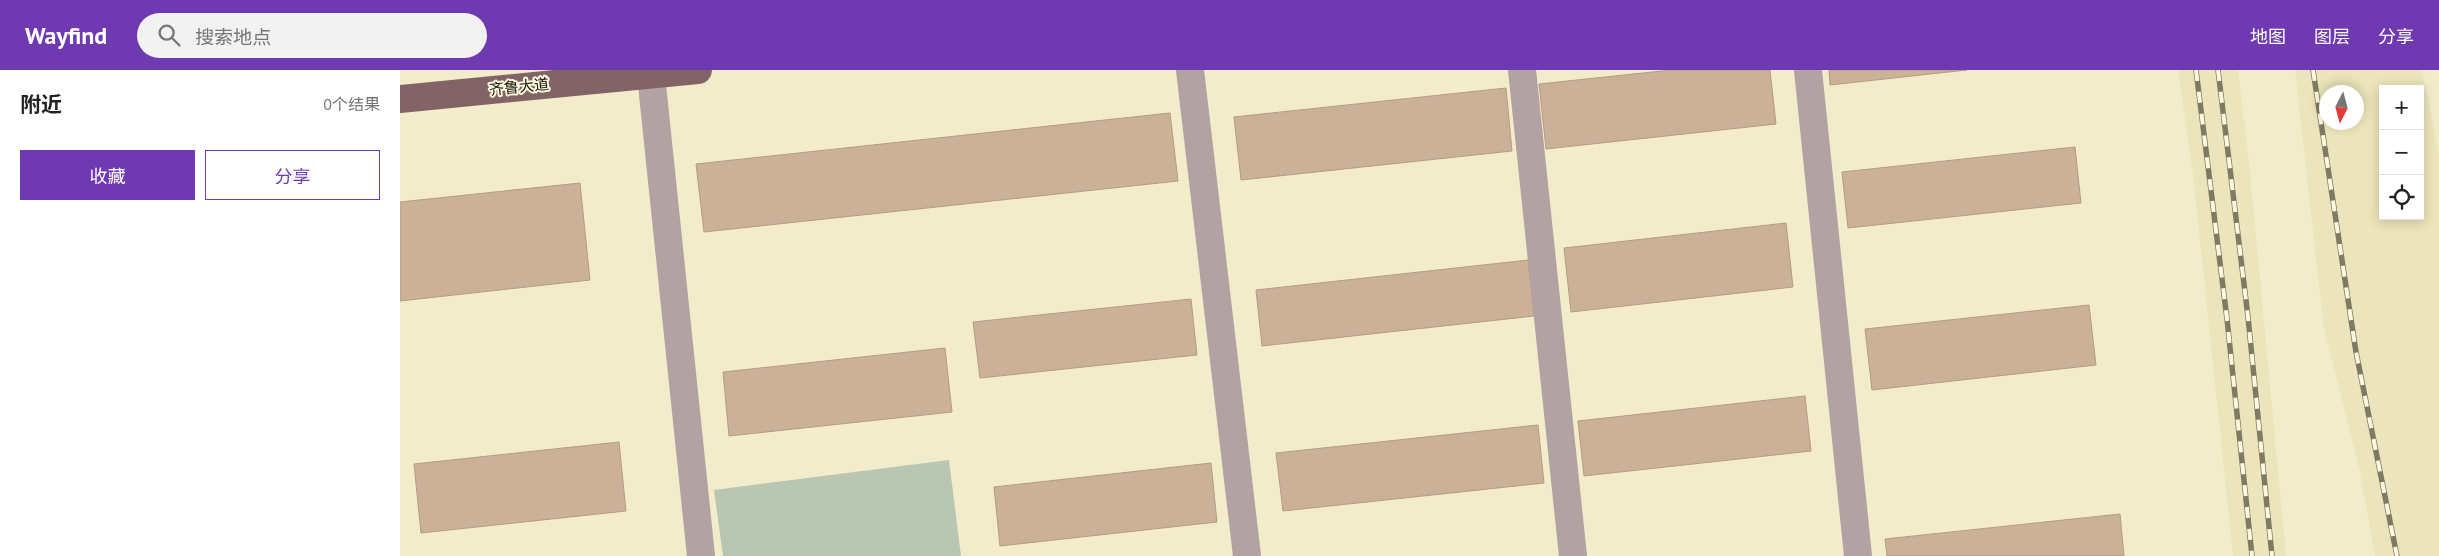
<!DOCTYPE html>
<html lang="zh">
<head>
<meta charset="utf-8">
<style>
	body { margin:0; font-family:"PT Sans","Noto Sans SC",sans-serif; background:#f2f2f2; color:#222 }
	.controls { position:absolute; right:15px; top:15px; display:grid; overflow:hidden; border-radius:0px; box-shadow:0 2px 12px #0003 }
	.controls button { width:45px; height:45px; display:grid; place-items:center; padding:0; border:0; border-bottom:1px solid #e0e0e0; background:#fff; color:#222; font:25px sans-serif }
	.compass { position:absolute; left:1919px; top:15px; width:45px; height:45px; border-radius:50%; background:#fff; box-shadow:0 2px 12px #0003; rotate:186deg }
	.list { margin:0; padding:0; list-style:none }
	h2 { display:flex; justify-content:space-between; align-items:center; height:65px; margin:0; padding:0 20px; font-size:21px }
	h2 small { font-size:16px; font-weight:400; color:#767676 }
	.actions { display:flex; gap:10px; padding:15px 20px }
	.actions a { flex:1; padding:11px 0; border:1px solid #6f3ab1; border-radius:0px; text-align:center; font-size:18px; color:#6f3ab1 }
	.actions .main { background:#6f3ab1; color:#fff }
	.icon { flex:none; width:28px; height:28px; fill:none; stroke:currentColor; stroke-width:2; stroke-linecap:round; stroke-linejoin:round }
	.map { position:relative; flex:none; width:2039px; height:486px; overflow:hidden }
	header { display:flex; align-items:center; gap:30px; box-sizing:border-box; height:70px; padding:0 25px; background:#6f3ab1; color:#fff }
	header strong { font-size:24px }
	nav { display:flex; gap:28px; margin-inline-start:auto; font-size:18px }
	.search { width:350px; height:45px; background:#f2f2f2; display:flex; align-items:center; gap:12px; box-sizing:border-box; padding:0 18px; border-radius:28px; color:#767676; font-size:19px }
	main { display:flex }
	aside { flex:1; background:#fff }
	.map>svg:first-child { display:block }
</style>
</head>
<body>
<header>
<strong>Wayfind</strong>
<div class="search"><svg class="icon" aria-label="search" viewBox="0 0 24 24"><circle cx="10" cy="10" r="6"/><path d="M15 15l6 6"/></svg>搜索地点</div>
<nav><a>地图</a><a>图层</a><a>分享</a></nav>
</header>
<main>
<aside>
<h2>附近<small>0个结果</small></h2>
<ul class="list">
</ul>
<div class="actions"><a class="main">收藏</a><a>分享</a></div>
</aside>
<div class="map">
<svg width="2039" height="486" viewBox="0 0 2039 486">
	<rect width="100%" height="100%" fill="#f3ecca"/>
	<path fill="#ece4ba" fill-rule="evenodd" d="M1778 0H1838L1849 92 1886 486H1833L1793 104Z
		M1895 0H2022L2039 85V486H1975L1960 402 1924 260ZM1983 19H2020V146H1983ZM1926 22H1956V52H1926Z"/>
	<path fill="#b8c6b3" d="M549 390 561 486H323L314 420Z"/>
	<path fill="#ccb199" stroke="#b59b84" d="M1271 0H1370L1376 54 1146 79 1139 14Z
		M1429 0H1567L1430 15Z
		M1106 18 1112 81 841 110 834 47Z
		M770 43 778 111 304 162 296 94Z
		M1675 77 1681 133 1448 158 1442 102Z
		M180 113 190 210 0 231V132Z
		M1386 153 1393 217 1171 242 1164 178Z
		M1128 190 1134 246 862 276 856 220Z
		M791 229 797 285 580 308 573 252Z
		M1689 235 1696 295 1472 320 1465 259Z
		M545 278 552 342 329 366 323 302Z
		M1405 326 1411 381 1184 406 1178 351Z
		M1138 355 1144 413 883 441 876 383Z
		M219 372 226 441 21 463 14 394Z
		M811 393 817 452 600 476 594 417Z
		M1720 444 1724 486H1487L1485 469Z"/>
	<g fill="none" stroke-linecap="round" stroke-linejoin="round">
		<path stroke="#b3a2a3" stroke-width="28" d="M790 0 847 486
			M1122 0 1173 486
			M1408 0 1458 486
			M251 5 301 486"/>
		<path stroke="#826467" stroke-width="28" d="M0 29 298 0"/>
		<defs>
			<path id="rail" d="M1796 0 1827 249 1852 486
				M1818 0 1848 247 1872 486
				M1913 0 1956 282 1997 486"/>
		</defs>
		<use href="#rail" stroke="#7e7a64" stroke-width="5.5"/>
		<use href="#rail" stroke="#fef9de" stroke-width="4" stroke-dasharray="11" stroke-linecap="butt"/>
	</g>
	<g text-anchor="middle" stroke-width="4" stroke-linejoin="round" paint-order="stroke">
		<g font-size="15" fill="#110f04" stroke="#fef9de">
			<text transform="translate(119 17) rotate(-6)" y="5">齐鲁大道</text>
		</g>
	</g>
</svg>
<div class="controls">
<button>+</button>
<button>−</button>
<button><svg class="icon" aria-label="locate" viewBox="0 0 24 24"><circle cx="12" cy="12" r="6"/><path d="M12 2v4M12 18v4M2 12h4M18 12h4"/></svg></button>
</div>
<svg class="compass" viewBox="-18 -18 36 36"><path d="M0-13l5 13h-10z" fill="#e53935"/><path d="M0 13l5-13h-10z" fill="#767676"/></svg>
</div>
</main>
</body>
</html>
